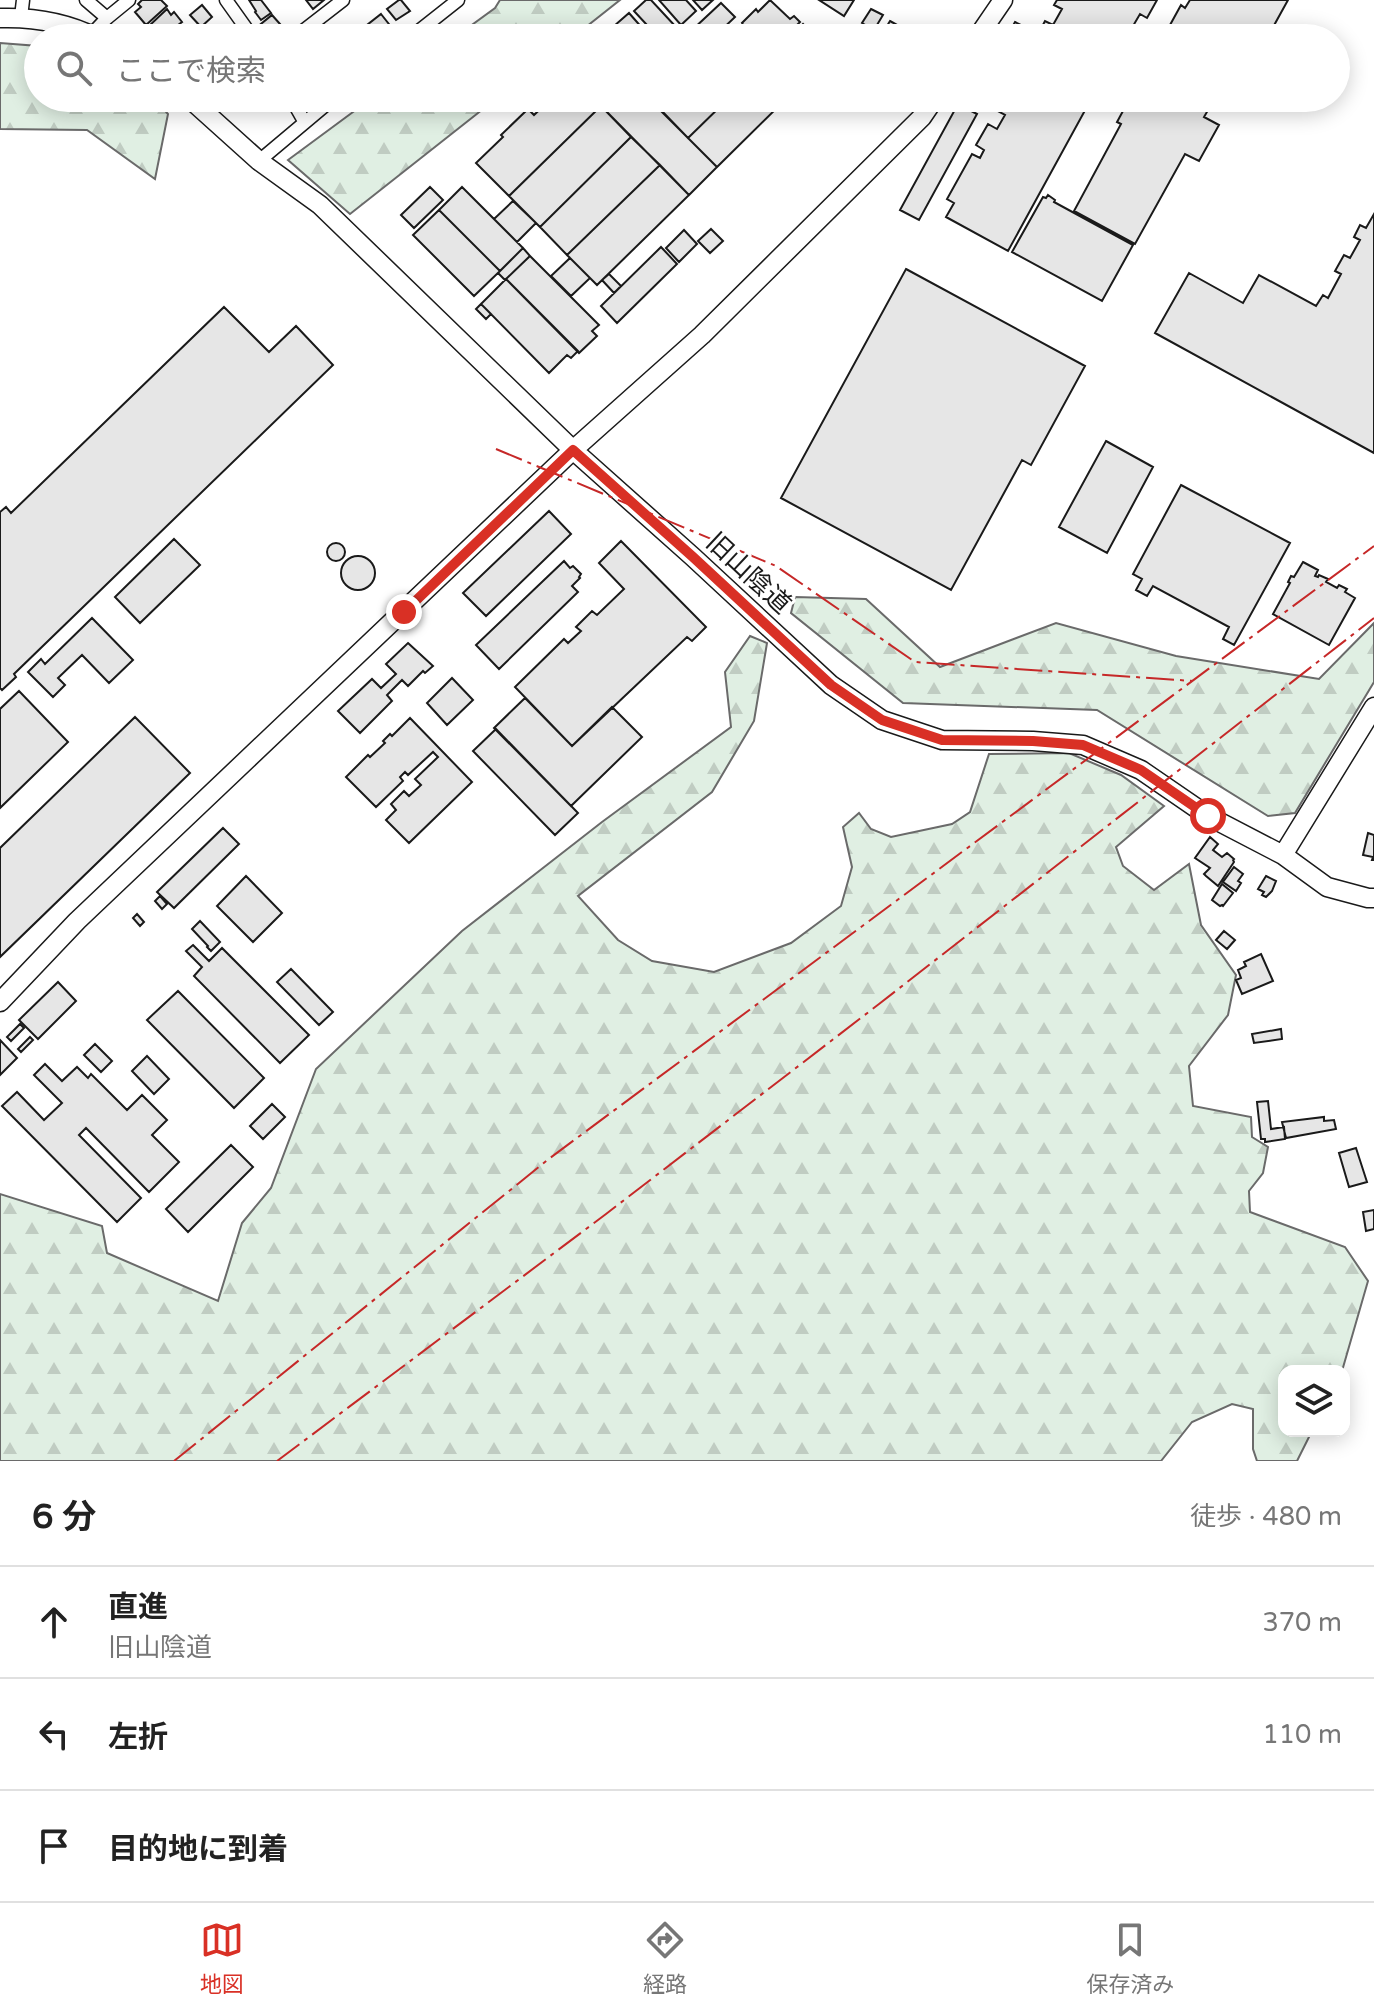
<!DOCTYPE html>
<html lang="ja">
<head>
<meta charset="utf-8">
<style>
	body { margin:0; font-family:"Varela Round","Noto Sans JP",sans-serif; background:#f2f2f2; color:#222 }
	.controls { position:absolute; right:24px; bottom:24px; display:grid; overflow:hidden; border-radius:16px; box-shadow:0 4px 20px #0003 }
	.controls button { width:72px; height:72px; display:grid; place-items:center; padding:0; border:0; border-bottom:2px solid #e0e0e0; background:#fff; color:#222; font:40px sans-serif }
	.stop { position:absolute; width:24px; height:24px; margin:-18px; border:6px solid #d93025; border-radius:50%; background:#fff }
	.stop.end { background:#d93025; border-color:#fff; box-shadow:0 2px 8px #0008 }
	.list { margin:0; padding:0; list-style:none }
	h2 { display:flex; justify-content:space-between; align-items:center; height:104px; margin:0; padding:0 32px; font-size:34px }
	h2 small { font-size:26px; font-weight:400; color:#767676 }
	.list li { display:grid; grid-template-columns:52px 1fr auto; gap:24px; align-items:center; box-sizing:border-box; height:112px; padding:0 32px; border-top:2px solid #e0e0e0 }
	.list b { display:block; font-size:30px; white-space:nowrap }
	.list p { margin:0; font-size:26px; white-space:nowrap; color:#767676 }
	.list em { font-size:26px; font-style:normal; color:#767676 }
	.icon { flex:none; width:44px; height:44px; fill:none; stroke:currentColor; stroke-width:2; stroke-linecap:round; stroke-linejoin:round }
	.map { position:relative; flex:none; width:1374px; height:1461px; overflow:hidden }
	.search { position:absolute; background:#fff; box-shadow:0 4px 20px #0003; left:24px; right:24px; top:24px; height:88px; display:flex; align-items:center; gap:20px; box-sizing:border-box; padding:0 28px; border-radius:44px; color:#767676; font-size:30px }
	.sheet { height:440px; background:#fff }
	nav { display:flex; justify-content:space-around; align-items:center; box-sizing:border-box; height:112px; border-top:2px solid #e0e0e0; background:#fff; font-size:22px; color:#767676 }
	nav a { display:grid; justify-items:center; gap:4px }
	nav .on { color:#d93025 }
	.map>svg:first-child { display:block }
</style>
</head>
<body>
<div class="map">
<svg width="1374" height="1461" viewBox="0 0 1374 1461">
	<defs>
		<pattern id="forest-firs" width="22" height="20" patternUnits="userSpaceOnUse" patternTransform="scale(2)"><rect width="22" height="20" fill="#e0efe3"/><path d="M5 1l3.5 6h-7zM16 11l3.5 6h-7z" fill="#c0ccc2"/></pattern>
	</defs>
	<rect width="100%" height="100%" fill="#fff"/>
	<path fill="url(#forest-firs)" stroke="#6a6a6a" stroke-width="2" d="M500 0H620L572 38H454L495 8Z
		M0 43 38 46V98H154L168 114 155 179 87 130 0 129Z
		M372 98H497L350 214 288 160Z
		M795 597 866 599 940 667 1056 623 1176 656 1319 679 1374 623V682L1295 813 1268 816 1097 710 903 703 791 613Z
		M750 636 767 643 754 721 712 792 578 896 618 940 652 961 714 972 791 943 841 906 852 867 843 827 859 813 871 829 891 837 952 824 970 812 989 754 1069 753 1121 775 1164 806 1116 847 1123 866 1154 890 1189 864 1201 925 1236 975 1228 1015 1189 1066 1193 1106 1251 1117 1252 1137 1268 1147 1263 1173 1249 1191 1250 1212 1345 1247 1368 1281 1342 1371H1284V1431H1312L1297 1461H1257L1253 1449V1409L1232 1404 1192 1422 1161 1461H0V1194L102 1226 107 1253 218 1301 242 1223 271 1188 316 1069 462 931 602 822 731 727 725 672Z"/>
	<path fill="#e6e6e6" stroke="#1a1a1a" stroke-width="2" d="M142 0H161L167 6 146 25 135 12 141 7 138 4Z
		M249 0H261L271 13 261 20 255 12 256 11Z
		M306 0H324L313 9Z
		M399 0H401L410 11 396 20 387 9Z
		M646 0H651L676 27 664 38H659L634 11Z
		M659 0H686L696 11 681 25Z
		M693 0H713L702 10Z
		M770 0 790 19 794 16 800 22 796 26 799 29 790 38H732L744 26 742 23 756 9 758 12Z
		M819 0H854L844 16Z
		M1057 0H1157L1147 18 1140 14 1126 38H1036L1045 21 1053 25 1062 9 1054 5Z
		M1190 0H1288L1267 38H1254L1249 36 1248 38H1169L1174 28 1170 25 1181 5 1185 8Z
		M721 3 735 17 713 38H698L691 31Z
		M202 5 212 17 201 27 190 15Z
		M167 9 171 15 174 12 182 22 161 38 150 25Z
		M871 9 883 15 874 30 862 23Z
		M629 13 651 38H625L614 26Z
		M381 14 392 28 377 38 367 25Z
		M272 15 288 33 281 38 275 33 268 38H263L256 28Z
		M890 21 901 27 897 33 887 26Z
		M1015 22 1025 27 1019 38H1006Z
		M803 24 813 35 815 33 819 38H790Z
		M182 26 188 32 190 30 196 37 168 38Z
		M364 26 374 38H352L351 37Z
		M222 98H245L234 109Z
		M552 98H593L601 106 509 196 476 163 503 137 501 135 528 109 534 115Z
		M619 98H648L717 167 689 195 606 111Z
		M662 98H729L688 138 659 108 664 103 660 100Z
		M729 98H787L717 167 688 138Z
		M1003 98H1102L1097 107 1089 103 1008 251 946 217 954 203 947 199 972 154 980 158 984 150 976 145 988 124 997 129 1005 115 996 110Z
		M1130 98H1215L1204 117 1219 125 1199 161 1185 154 1135 244 1074 211 1121 124 1117 122Z
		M958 104 977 114 919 220 900 210Z
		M601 106 631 137 540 227 509 196Z
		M631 137 660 165 567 255 540 227Z
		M660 165 689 195 597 285 567 255Z
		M430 187 443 200 414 228 401 215Z
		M462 187 523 248 500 271 439 210Z
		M1048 195 1055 200 1054 202 1133 245 1102 301 1012 252 1043 197 1046 198Z
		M513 201 536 223 517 242 494 219Z
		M439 210 500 271 474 296 413 235Z
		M1374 214V453L1155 333 1189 273 1243 303 1259 275 1316 306 1323 295 1328 298 1341 274 1335 271 1344 255 1350 258 1360 240 1354 237 1360 225 1366 228Z
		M711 229 723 241 710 253 698 241Z
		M684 230 697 244 679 262 666 248Z
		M661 247 677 264 617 323 601 306Z
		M523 248 530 256 505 280 498 273Z
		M530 256 599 325 592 331 597 336 579 353 506 279Z
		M570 258 590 278 571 296 551 276Z
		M906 269 1085 366 1031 465 1022 460 951 590 781 498Z
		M609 274 621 286 614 293 602 280Z
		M506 279 578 351 571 358 567 355 549 373 481 304Z
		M481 304 491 314 486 319 476 309Z
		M224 307 269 352 296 326 333 365 14 674 16 677 2 690 0 688V512L6 507 11 513Z
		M1106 441 1153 467 1107 553 1059 527Z
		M1181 485 1290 543 1234 645 1223 639 1229 627 1153 586 1147 596 1136 590 1142 579 1133 574Z
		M549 511 571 534 486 616 463 593Z
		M174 539 200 565 140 623 115 597Z
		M621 541 706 627 692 641 687 637 572 746 515 687 564 639 568 643 581 631 576 627 592 611 597 615 624 589 599 563Z
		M327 552a9 9 0 1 1 18 0a9 9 0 1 1-18 0Z
		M341 573a17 17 0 1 1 34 0a17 17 0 1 1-34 0Z
		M564 561 570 568 573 566 581 574 579 577 580 578 572 586 578 592 499 669 476 645Z
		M1303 562 1318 570 1315 576 1318 577 1319 575 1328 579 1326 582 1337 588 1339 585 1347 589 1345 592 1355 598 1329 645 1273 614 1290 583 1288 582 1291 576 1294 577Z
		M92 618 133 660 109 683 82 655 58 678 65 685 53 697 28 672 41 659 45 664Z
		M408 643 433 666 425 673 423 671 408 686 402 680 387 695 392 701 360 733 338 711 372 679 381 688 396 674 386 664Z
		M452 678 473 700 447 725 427 703Z
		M19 691 68 742 0 808V709Z
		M525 698 572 746 612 707 642 737 571 806 494 728Z
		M135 717 190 773 0 957V848Z
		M410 718 472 782 409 843 386 820 396 810 391 804 404 791 409 796 421 785 415 779 438 757 433 752 408 775 405 772 400 777 403 781 376 807 346 777 368 755 370 757 385 743 383 741 390 734 392 736Z
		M496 729 578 813 555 835 473 751Z
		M223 828 239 844 174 908 157 892Z
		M1368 833 1374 835V860H1372L1373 857 1363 855Z
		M1210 837 1218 844 1213 850 1222 857 1227 853 1234 859 1233 860 1234 862 1218 886 1206 876 1204 874 1210 868 1195 858Z
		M1234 867 1243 874 1238 881 1241 883 1236 891 1223 882Z
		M246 876 282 913 253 942 217 906Z
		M1266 876 1276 881 1272 891 1266 897 1262 895 1264 892 1258 889Z
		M1222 884 1233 893 1223 906 1222 905 1220 906 1212 900Z
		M160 896 167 904 162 909 155 901Z
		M137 914 144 922 140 926 133 918Z
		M200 921 220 942 211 951 207 947 208 946 192 929Z
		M1224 931 1235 940 1227 949 1216 940Z
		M193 945 209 961 222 948 309 1035 280 1063 194 976 202 967 186 951Z
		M1261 954 1273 981 1242 994 1236 980 1241 978 1238 970 1246 966 1244 962Z
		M291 969 333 1012 319 1025 277 982Z
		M58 982 76 1001 38 1039 19 1020Z
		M178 991 264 1078 234 1108 147 1020Z
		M20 1024 24 1028 11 1041 7 1037Z
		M1281 1029 1282 1039 1254 1043 1252 1034Z
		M30 1037 33 1040 21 1052 18 1049Z
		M0 1040 17 1058 0 1075Z
		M95 1044 112 1061 101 1072 84 1055Z
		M147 1056 169 1079 154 1094 132 1071Z
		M45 1064 62 1081 77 1067 88 1078 91 1074 127 1110 142 1095 167 1120 152 1135 179 1162 149 1192 86 1128 79 1135 141 1198 117 1222 2 1106 17 1092 44 1120 62 1103 34 1075Z
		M1268 1101 1271 1129 1284 1127 1285 1139 1265 1142V1139H1261L1257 1102Z
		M272 1104 285 1117 263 1139 250 1126Z
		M1324 1117V1121L1334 1120 1336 1129 1286 1138 1282 1122Z
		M231 1145 253 1167 188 1232 166 1209Z
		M1356 1148 1367 1182 1349 1187 1339 1153Z
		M1374 1210V1229L1366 1231 1363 1212Z"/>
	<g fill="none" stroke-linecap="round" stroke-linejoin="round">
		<defs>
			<path id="street" d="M86 0 107 18 91 35
				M226 0 253 38
				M21 17 23 0
				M107 18 129 0
				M294 38 343 0
				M410 38 458 0
				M291 98 304 121
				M259 161 334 98"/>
			<path id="secondary" d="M0 18C33 17 68 23 97 38
				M977 38 1003 0
				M189 98 259 161 320 205 573 450 693 557 831 685 882 720 942 740 1033 741 1083 745 1141 770 1208 816 1283 855 1327 887 1368 898H1374
				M1283 855 1374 707
				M0 1002 77 921 573 450 702 335 922 117 935 98"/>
		</defs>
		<use href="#street" stroke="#1a1a1a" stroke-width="15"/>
		<use href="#secondary" stroke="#1a1a1a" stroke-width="21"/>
		<use href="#street" stroke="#fff" stroke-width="12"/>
		<use href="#secondary" stroke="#fff" stroke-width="18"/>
		<path stroke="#c62828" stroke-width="2" stroke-dasharray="28 6 4 6" stroke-linecap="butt" d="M496 449 776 566 915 662 1193 681
			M174 1461 550 1158 1374 546
			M277 1461 606 1214 879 1004 1374 618"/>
	</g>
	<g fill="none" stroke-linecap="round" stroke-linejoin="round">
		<path stroke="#d93025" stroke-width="10" d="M404 612 573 450 693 557 831 685 882 720 942 740 1033 741 1083 745 1141 770 1208 816"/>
	</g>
	<g text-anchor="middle" stroke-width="6" stroke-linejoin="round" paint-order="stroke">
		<g font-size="26" fill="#1a1a1a" stroke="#fff">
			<text transform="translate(749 573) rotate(43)" y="9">旧山陰道</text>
		</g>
	</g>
</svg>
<div class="controls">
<button><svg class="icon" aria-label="layers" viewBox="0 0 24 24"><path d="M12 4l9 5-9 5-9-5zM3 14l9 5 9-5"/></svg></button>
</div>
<div class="stop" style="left:1208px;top:816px"></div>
<div class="stop end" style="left:404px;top:612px"></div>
<div class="search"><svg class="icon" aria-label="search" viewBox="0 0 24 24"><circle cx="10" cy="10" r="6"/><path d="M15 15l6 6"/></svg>ここで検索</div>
</div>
<section class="sheet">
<h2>6 分<small>徒歩 · 480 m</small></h2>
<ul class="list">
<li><svg class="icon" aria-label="ahead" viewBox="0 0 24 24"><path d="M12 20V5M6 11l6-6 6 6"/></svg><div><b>直進</b><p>旧山陰道</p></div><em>370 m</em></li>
<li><svg class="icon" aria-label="left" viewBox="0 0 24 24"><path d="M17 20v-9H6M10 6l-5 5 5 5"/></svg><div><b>左折</b></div><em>110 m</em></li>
<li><svg class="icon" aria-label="arrive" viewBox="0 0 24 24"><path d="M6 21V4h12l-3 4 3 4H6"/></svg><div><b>目的地に到着</b></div></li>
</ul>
</section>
<nav>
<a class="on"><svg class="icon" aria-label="map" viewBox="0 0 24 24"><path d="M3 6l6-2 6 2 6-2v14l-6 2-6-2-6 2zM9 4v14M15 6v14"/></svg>地図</a>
<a><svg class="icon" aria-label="directions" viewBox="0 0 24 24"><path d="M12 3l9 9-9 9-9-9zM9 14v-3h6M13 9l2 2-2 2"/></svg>経路</a>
<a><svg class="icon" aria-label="saved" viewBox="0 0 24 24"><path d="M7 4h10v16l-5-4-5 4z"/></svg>保存済み</a>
</nav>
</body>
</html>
